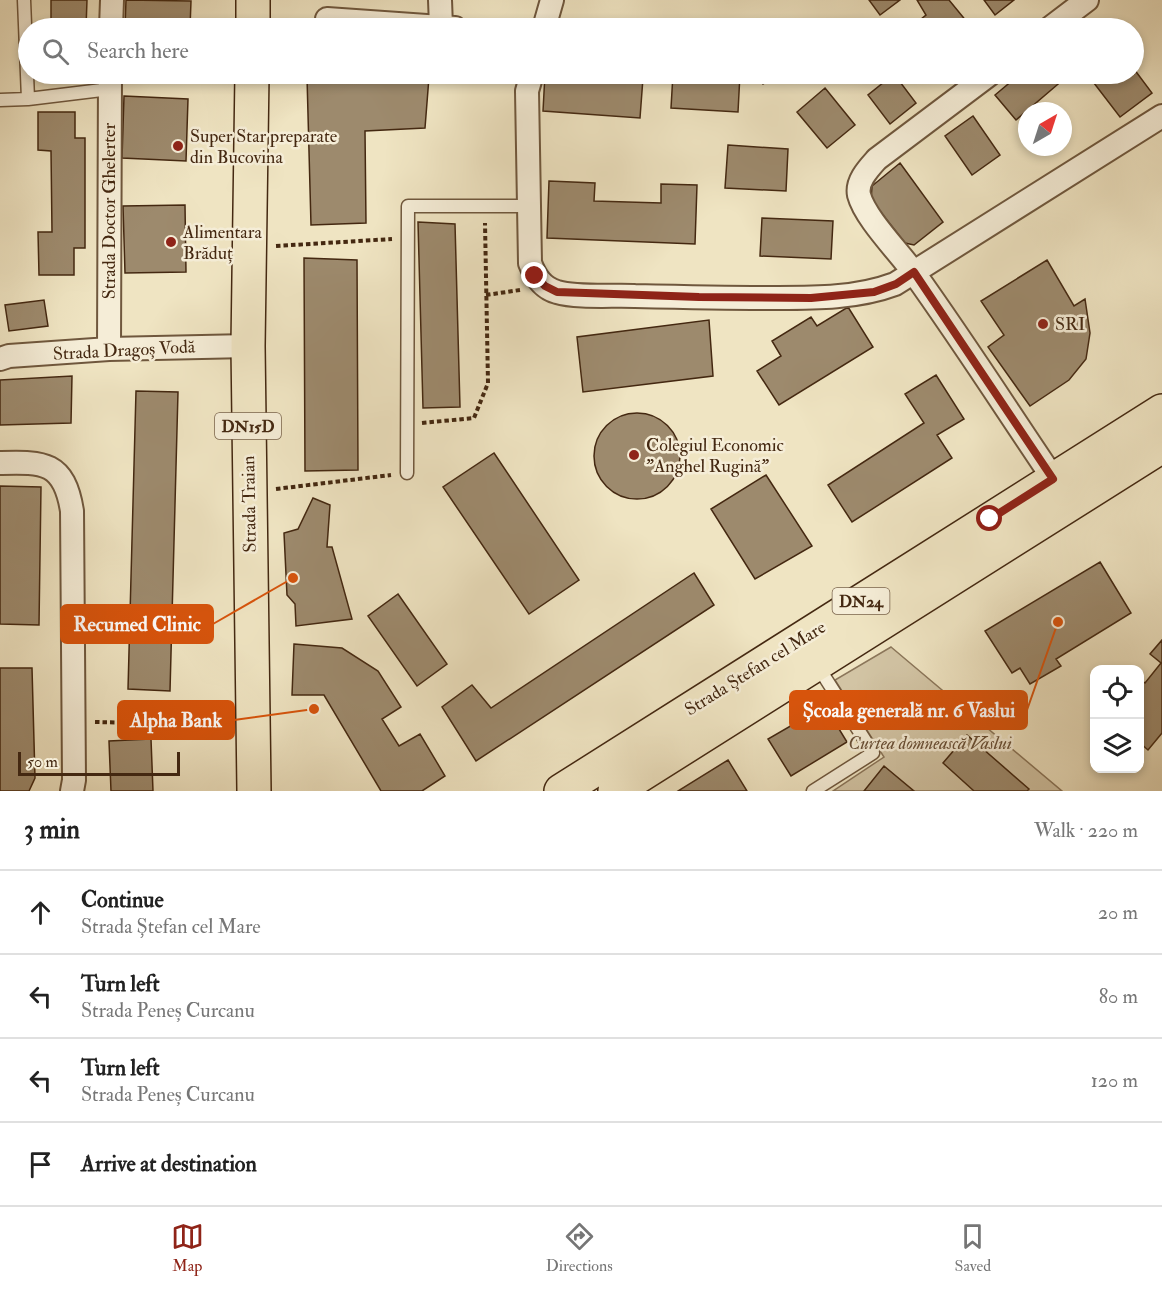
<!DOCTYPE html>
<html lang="en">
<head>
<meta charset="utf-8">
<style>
	body { margin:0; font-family:"IM FELL Double Pica",serif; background:#f6f6f6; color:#222 }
	.controls { position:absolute; right:18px; bottom:18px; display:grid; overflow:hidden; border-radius:12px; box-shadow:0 3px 9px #0003 }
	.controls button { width:54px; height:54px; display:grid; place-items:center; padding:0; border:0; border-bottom:2px solid #e0e0e0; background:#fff; color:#222; font:30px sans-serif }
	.compass { position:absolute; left:1018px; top:102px; width:54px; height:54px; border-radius:50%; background:#fff; box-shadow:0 3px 9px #0003; rotate:39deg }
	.scale { position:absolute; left:18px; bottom:15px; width:162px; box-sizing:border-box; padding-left:6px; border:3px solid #442811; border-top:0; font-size:16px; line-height:21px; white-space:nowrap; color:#442811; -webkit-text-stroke:4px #f5edd7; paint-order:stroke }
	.stop { position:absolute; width:18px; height:18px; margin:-14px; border:4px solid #8f2418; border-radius:50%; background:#fff }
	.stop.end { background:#8f2418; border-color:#fff; box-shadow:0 2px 6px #0008 }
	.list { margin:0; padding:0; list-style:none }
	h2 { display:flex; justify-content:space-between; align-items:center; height:78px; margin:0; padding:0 24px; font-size:26px }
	h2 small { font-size:20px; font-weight:400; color:#767676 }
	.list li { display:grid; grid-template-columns:39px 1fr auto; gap:18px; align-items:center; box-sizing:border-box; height:84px; padding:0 24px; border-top:2px solid #e0e0e0 }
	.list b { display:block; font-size:22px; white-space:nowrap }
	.list p { margin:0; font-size:20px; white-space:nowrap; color:#767676 }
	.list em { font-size:20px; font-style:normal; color:#767676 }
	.icon { flex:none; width:33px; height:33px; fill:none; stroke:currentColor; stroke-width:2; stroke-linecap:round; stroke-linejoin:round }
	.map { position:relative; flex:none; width:1162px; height:791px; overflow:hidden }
	.search { position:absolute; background:#fff; box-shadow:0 3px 9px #0003; left:18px; right:18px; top:18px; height:66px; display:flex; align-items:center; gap:15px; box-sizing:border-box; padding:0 21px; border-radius:33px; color:#767676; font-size:22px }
	.sheet { height:414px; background:#fff }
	nav { display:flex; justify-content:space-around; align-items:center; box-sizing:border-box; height:84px; border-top:2px solid #e0e0e0; background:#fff; font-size:16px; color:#767676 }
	nav a { display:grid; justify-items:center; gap:3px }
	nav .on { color:#8f2418 }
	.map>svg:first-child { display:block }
</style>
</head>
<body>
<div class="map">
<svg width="1162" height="791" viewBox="0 0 1162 791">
	<rect width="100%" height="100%" fill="#efe4c2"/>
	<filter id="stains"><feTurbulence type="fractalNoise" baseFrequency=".00333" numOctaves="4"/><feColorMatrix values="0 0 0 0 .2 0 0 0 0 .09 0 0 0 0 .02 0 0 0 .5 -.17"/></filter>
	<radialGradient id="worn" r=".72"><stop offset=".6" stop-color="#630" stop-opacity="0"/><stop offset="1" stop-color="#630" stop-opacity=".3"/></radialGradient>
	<path fill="#d2c4a4" stroke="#8b765a" stroke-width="1.5" d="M891 647 1062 791H833L884 757 835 680Z"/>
	<path fill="#9d8a6d" stroke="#442811" stroke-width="1.5" d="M51 0H87L86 28H36V23H51Z
		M126 0 191 1 190 28H125Z
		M869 0H900L880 15Z
		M917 0H949L972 28H921L916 23 926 15Z
		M984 0H1014L995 15Z
		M784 19 790 28H768Z
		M1134 69 1152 93 1120 117 1087 74H1134Z
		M545 74 643 78 640 118 543 111Z
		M673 74H740L738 112 671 108Z
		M756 74H780L763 84Z
		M894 74 916 103 890 124 868 95Z
		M1020 74H1060L1064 79 1016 120 995 95Z
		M307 77H429L425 128 365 131 366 223 311 225Z
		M825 88 855 125 827 148 797 112Z
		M124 96 188 99 186 161 122 158Z
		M38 112H75V138H85V248H74V275H39L38 232H52L51 151 38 150Z
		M973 116 1000 155 972 175 945 136Z
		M728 145 788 149 786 191 725 188Z
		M900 163 943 222 914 245 905 243 871 200 872 186Z
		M549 181 595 183 594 201 661 203V184L697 185 695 244 547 238Z
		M185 205 186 272 125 273 123 206Z
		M762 218 833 221 831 259 760 256Z
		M418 222 455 224 460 407 423 408Z
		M304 258 357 260 358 470 305 471Z
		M1047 260 1074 306 1085 299 1090 333 1086 359 1069 380 1030 406 988 347 1004 335 981 301Z
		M44 300 48 326 9 331 5 305Z
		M848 307 873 347 779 405 757 371 781 356 772 341 811 317 817 326Z
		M709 320 713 376 583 392 577 337Z
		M936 375 964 419 937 435 952 458 852 522 828 485 924 423 905 394Z
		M72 376 71 423 0 425V380Z
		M136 391 178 392 170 691 128 689Z
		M594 456a43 43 0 1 1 86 0a43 43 0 1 1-86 0Z
		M494 453 579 580 529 614 443 487Z
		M766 475 812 546 755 579 711 509Z
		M0 486 41 487 39 625 0 624Z
		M313 498 330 505 327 547H332L352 619 296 626 295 604 287 595 284 533 298 529Z
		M1100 562 1131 613 1056 659 1061 666 1030 684 1020 668 1012 673 985 631Z
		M694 573 714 605 476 761 442 707 472 685 491 708Z
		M398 594 447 664 417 686 368 616Z
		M1162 640V733L1148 750 1140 743V679L1145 683 1161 663 1150 654Z
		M294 644 342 648 378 671 401 707 382 719 399 746 420 734 445 776 422 791H381L324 695H292Z
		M0 668H32L35 778 29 791H0Z
		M825 706 847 742 791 776 768 739Z
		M967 735 1029 789 1027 791H974L943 763Z
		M151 739 153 791H111L109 741Z
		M728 760 747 791H678Z
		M884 766 914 791H864Z"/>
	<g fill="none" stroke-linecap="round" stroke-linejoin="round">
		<defs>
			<path id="lane" d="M24 0 28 99
				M0 100 28 99 110 89
				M407 473 408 206H530
				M813 791 873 753 817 665"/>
			<path id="street" d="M440 0 441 26
				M327 19 455 28
				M111 28 112 0
				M544 28 552 0
				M1050 28 1087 0
				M532 74 527 91 530 263C535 276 542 288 557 292 577 298 613 295 635 296 679 297 724 298 768 298 811 298 855 299 895 284L1162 116
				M990 74 877 159C869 168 856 181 859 195 865 218 899 252 914 273 965 344 1012 418 1061 490
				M109 349 110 74
				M0 359 9 356 109 349 248 346
				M0 463C43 462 64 461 72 511L74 780 72 791"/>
			<path id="primary" d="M253 28V0
				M252 74 248 346 254 791
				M561 791 1162 411
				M615 791 1162 446"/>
		</defs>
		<use href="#lane" stroke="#6f573d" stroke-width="15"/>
		<use href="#street" stroke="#6f573d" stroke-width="26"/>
		<use href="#primary" stroke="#442811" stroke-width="36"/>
		<path stroke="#442811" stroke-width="4" stroke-dasharray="4.5 3" stroke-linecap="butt" d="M276 246 392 239
			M486 295 520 290
			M422 423 474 418 488 383 485 223
			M276 489 391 475
			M95 722 228 725"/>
		<use href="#lane" stroke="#f5edd7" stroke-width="12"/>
		<use href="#street" stroke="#f5edd7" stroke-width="22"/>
		<use href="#primary" stroke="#efe4c2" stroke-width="33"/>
	</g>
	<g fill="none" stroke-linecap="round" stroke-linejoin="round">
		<path stroke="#8f2418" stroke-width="8" d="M535 276 545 286 557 292 699 297 811 298 874 292 896 284 914 272 1053 479 990 519"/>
	</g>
	<g fill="#8f2418" stroke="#f5edd7" stroke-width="2">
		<circle cx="178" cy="146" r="6"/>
		<circle cx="171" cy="242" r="6"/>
		<circle cx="1043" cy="324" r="6"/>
		<circle cx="634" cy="455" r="6"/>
	</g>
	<g text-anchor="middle" stroke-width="5" stroke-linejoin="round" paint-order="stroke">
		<g fill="#f5edd7" stroke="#79634c" stroke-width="1.5">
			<rect x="215" y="413" width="66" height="26" rx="4.5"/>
			<rect x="832.5" y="588" width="57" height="26" rx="4.5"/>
		</g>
		<g font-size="16" font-weight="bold" fill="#442811">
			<text x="248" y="432">DN15D</text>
			<text x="861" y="607">DN24</text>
		</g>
		<g font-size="18" fill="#442811" stroke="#f5edd7" text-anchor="start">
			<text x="190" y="142">Super Star preparate<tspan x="190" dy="21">din Bucovina</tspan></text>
			<text x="183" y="238">Alimentara<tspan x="183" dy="21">Brăduț</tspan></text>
			<text x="1055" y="330">SRI</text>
			<text x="646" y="451">Colegiul Economic<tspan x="646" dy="21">"Anghel Rugină"</tspan></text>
		</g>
		<g font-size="18" fill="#442811" stroke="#f5edd7">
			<text transform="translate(109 211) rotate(-90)" y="6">Strada Doctor Ghelerter</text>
			<text transform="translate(124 350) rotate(-3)" y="6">Strada Dragoș Vodă</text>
			<text transform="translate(249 504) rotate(-91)" y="6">Strada Traian</text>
			<text transform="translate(755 668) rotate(-32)" y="6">Strada Ștefan cel Mare</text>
		</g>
		<g font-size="18" font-style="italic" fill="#684f36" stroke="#f5edd7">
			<text x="930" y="749">Curtea domnească Vaslui</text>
		</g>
	</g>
	<path fill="none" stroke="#d8540c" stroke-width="2" d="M293 578L213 624M1058 622L1027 710M314 709L234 720"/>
	<g fill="#d8540c" stroke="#f5edd7" stroke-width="2">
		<circle cx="293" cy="578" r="6"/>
		<circle cx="1058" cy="622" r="6"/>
		<circle cx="314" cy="709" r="6"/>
	</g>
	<g fill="#d8540c" stroke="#d8540c" stroke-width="2">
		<rect x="61" y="605" width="152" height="38" rx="6"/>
		<rect x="790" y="691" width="237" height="38" rx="6"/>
		<rect x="118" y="701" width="116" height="38" rx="6"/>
	</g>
	<g font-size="20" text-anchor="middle" font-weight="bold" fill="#fff">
		<text x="137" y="631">Recumed Clinic</text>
		<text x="909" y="717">Școala generală nr. 6 Vaslui</text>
		<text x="176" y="727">Alpha Bank</text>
	</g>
	<rect width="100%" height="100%" filter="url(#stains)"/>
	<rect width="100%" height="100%" fill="url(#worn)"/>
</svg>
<div class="controls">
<button><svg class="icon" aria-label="locate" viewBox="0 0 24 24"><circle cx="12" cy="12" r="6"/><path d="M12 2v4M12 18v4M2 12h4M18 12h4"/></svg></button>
<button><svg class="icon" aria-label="layers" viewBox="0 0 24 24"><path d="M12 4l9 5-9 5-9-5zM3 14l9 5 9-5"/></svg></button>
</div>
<svg class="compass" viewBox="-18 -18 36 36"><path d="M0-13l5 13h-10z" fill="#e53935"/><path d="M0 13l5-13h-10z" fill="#767676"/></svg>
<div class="scale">50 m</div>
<div class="stop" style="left:990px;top:519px"></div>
<div class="stop end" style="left:535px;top:276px"></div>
<div class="search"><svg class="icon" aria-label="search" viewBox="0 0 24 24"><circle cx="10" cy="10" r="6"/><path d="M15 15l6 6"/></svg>Search here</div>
</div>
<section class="sheet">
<h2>3 min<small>Walk · 220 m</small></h2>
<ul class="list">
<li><svg class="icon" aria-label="ahead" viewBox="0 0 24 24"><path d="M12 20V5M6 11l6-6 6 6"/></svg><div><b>Continue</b><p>Strada Ștefan cel Mare</p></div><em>20 m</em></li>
<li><svg class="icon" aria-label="left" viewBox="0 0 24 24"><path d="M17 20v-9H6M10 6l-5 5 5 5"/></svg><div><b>Turn left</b><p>Strada Peneș Curcanu</p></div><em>80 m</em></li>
<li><svg class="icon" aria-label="left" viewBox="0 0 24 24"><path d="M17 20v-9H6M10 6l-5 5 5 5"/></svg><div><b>Turn left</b><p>Strada Peneș Curcanu</p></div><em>120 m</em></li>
<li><svg class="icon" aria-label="arrive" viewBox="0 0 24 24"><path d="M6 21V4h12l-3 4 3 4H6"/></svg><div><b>Arrive at destination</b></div></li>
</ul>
</section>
<nav>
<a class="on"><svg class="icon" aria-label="map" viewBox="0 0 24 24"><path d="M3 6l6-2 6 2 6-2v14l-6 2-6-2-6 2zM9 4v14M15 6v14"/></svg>Map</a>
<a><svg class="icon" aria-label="directions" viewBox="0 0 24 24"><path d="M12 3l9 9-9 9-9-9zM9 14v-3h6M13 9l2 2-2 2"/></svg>Directions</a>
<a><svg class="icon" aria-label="saved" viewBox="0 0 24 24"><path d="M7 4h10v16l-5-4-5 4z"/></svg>Saved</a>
</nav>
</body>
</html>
